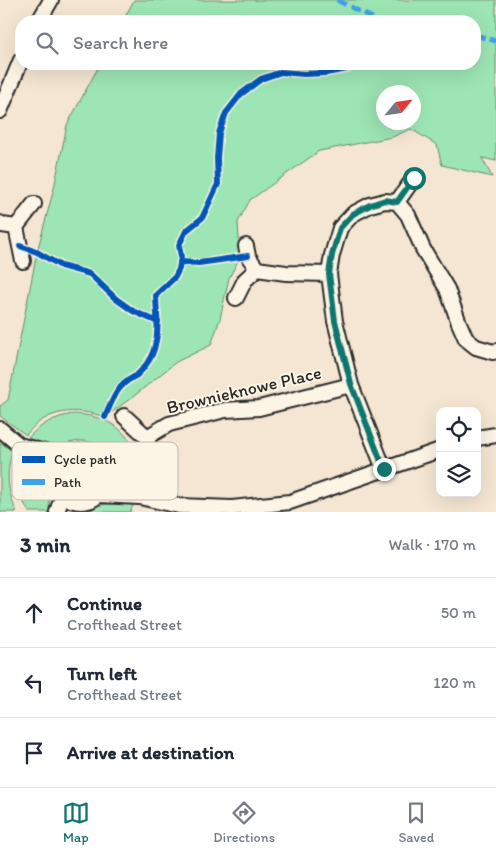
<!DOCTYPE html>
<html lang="en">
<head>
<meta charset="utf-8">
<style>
	body { margin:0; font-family:Itim,sans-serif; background:#f6f6f7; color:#1f2937 }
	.controls { position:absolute; right:15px; bottom:15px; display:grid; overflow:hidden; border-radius:10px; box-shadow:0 5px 20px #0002 }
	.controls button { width:45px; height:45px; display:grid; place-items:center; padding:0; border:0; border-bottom:1px solid #e0e1e3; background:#fff; color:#1f2937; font:25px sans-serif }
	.compass { position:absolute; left:376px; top:85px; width:45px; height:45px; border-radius:50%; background:#fff; box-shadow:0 5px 20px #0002; rotate:61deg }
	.stop { position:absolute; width:15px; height:15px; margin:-11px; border:4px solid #0f766e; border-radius:50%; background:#fff }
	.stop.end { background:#0f766e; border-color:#fff; box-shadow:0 1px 5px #0008 }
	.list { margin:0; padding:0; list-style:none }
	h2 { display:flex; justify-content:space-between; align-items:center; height:65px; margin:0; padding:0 20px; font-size:21px }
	h2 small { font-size:16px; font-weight:400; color:#747a83 }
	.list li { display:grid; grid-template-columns:32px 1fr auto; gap:15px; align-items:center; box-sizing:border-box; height:70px; padding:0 20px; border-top:1px solid #e0e1e3 }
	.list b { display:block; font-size:19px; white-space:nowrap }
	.list p { margin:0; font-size:16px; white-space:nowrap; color:#747a83 }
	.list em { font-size:16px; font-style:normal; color:#747a83 }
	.icon { flex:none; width:28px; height:28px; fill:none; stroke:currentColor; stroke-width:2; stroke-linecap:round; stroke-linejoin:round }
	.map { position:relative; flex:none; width:496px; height:512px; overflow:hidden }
	.search { position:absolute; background:#fff; box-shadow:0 5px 20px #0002; left:15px; right:15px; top:15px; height:55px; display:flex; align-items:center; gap:12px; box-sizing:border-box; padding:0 18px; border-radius:20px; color:#747a83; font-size:19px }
	.sheet { height:275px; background:#fff }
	nav { display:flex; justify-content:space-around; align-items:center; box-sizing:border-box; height:70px; border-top:1px solid #e0e1e3; background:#fff; font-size:14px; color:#747a83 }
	nav a { display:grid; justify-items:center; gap:2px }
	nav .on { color:#0f766e }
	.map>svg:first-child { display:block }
</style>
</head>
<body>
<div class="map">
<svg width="496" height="512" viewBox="0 0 496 512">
	<rect width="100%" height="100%" fill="#f4e6d2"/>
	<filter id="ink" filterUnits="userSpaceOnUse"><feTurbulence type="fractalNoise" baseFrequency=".02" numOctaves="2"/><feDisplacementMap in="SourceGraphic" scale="10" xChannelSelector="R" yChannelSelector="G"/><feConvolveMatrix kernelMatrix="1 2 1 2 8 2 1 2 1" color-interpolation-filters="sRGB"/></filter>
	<g filter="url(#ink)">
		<path fill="#9de5b4" stroke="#648870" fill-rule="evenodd" d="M134 0H496V161L482 158 492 177 442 165 437 145 411 129 392 137 319 151 250 200 238 222 240 257 229 278 220 319 211 345 176 362 134 396 105 417C76 407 46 409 26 435L0 416V406L8 400 37 252 54 188 67 125 100 64H475V21H123ZM384 92H414V122H384Z
			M73 414C117 415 143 442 141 486 133 481 126 476 119 470 108 459 107 449 92 443 78 437 67 446 54 446 45 447 36 442 28 438 41 424 54 417 73 414Z
			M0 442 12 451C6 473 7 492 17 512H0Z
			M18 455C37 468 52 488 49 512H29C18 494 15 476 18 455Z
			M114 503 134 504 130 512H87L100 505Z"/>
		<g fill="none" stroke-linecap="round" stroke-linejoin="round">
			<defs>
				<path id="minor" d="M39 21 51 0
					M0 111 21 60
					M397 202 414 178
					M0 223 2 225 16 227 34 204
					M16 227 23 261
					M246 246 248 256 257 269
					M236 298 245 280 257 269 286 273 329 274
					M124 416 147 437 169 424 225 410 259 408 351 385
					M0 429 19 445
					M147 437 153 467
					M477 438 496 435
					M56 477a25 25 0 1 1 50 0a25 25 0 1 1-50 0Z
					M384 469 351 385 335 321 329 274 332 255 340 228 353 214 370 205 385 201 397 202 408 215 423 249 447 289 459 323 466 339 476 347 493 352 496 351
					M56 478 19 445 66 458
					M99 495 140 497 106 473
					M140 497 179 506 232 508 290 502 440 450
					M57 512 63 494"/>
			</defs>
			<use href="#minor" stroke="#2b2b2b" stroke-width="18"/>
			<use href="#minor" stroke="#fcf5e5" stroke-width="14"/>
			<path stroke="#3ea3eb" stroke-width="5" stroke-dasharray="10 5" stroke-linecap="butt" d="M337 0 378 21
				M475 35 496 41"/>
			<defs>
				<path id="cycleway" d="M20 246 37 252 61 266 90 274 116 299 133 311 158 322
					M180 262 199 263 248 256
					M105 417C109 408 113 397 119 389 126 380 129 380 137 375 145 368 153 356 155 345 160 328 156 312 156 295L175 277 179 269 181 257 179 245 186 231 202 218 218 184 217 158 219 133 226 113 241 94 261 79 281 72 304 74 326 73 347 69 356 64"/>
			</defs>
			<use href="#cycleway" stroke="#fcf5e5" stroke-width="9"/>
			<use href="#cycleway" stroke="#0057b8" stroke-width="6"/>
		</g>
	</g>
	<g fill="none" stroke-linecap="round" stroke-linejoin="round" filter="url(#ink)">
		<path stroke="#0f766e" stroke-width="6" d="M384 469 351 384 335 321 329 274 332 255 340 228 353 214 370 205 385 200 397 202 414 178"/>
	</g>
	<g text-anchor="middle" stroke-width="4" stroke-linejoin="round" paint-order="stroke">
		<g font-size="18" fill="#2b2b2b" stroke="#fcf5e5">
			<text transform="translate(244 390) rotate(-13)" y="6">Brownieknowe Place</text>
		</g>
	</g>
	<rect x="12" y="442" width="166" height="58" rx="8" fill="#fcf5e5" stroke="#bdb8ad" stroke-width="1"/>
	<rect x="22" y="456" width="23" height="7" fill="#0057b8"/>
	<rect x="22" y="479" width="23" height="6" fill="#3ea3eb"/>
	<g font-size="14" fill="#2b2b2b">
		<text x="54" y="464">Cycle path</text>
		<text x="54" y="487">Path</text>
	</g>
</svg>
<div class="controls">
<button><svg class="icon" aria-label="locate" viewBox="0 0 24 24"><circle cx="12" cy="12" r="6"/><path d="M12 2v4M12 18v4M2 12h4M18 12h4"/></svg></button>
<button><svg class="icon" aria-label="layers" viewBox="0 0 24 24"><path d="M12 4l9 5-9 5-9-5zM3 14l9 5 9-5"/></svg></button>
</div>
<svg class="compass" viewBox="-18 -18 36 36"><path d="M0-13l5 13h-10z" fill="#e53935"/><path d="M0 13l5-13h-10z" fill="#747a83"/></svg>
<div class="stop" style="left:414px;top:178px"></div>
<div class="stop end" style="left:384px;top:469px"></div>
<div class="search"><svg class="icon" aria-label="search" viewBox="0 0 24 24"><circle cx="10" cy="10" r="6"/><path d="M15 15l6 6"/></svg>Search here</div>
</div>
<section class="sheet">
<h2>3 min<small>Walk · 170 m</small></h2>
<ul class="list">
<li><svg class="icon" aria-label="ahead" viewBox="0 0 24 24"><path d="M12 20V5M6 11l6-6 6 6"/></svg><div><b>Continue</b><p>Crofthead Street</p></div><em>50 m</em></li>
<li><svg class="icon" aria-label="left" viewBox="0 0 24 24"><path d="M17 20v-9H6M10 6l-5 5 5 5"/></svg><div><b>Turn left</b><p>Crofthead Street</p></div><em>120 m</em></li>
<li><svg class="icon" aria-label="arrive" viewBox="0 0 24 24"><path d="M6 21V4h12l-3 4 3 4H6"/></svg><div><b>Arrive at destination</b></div></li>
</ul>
</section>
<nav>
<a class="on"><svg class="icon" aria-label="map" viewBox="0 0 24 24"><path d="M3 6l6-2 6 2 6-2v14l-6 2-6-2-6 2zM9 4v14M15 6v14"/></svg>Map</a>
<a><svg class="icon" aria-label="directions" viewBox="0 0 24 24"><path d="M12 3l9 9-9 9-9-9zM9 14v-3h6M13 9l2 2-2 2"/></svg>Directions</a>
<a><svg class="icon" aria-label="saved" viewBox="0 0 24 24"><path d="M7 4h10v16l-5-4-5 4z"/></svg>Saved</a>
</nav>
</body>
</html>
